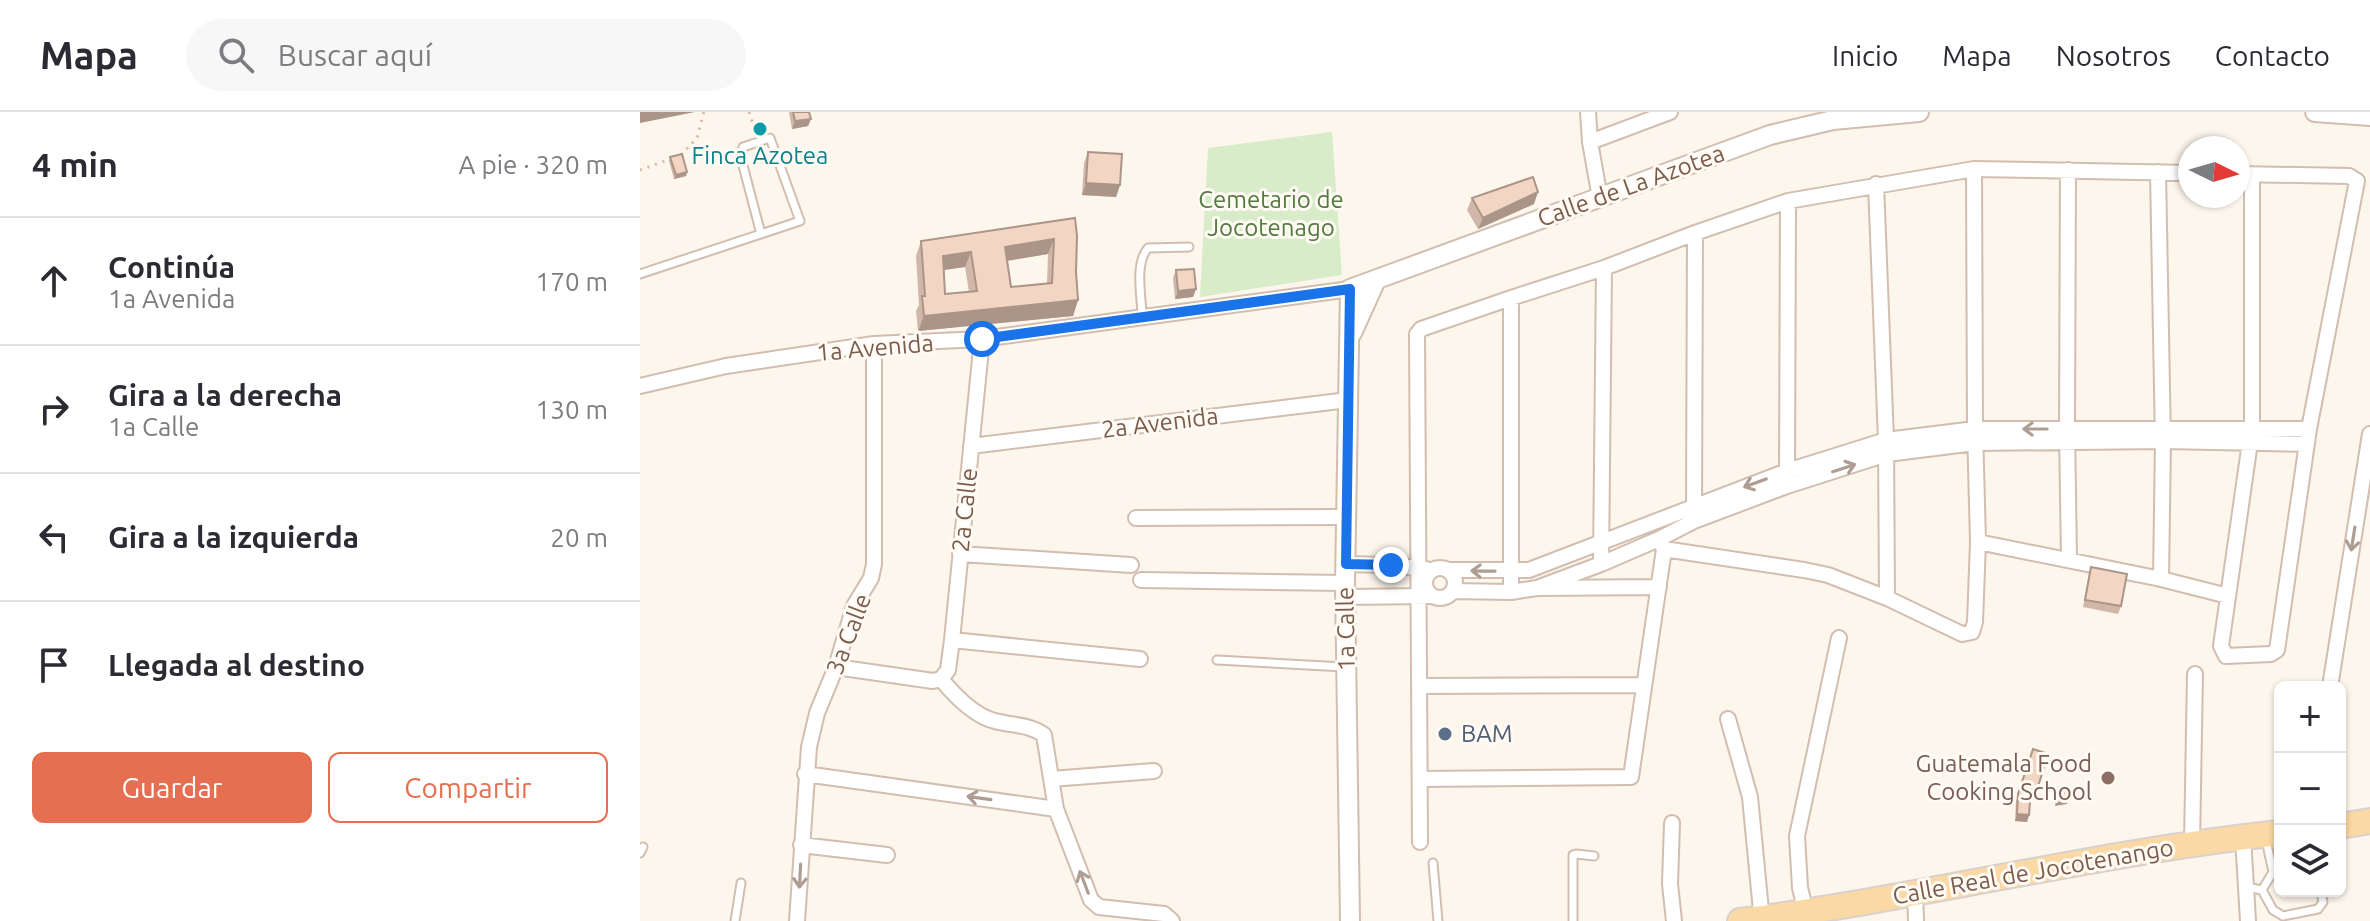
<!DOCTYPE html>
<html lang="es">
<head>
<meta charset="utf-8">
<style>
	body { margin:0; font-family:Ubuntu,sans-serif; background:#f7f7f7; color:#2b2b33 }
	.controls { position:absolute; right:24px; bottom:24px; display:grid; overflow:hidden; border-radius:12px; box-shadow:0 2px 6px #0004 }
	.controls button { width:72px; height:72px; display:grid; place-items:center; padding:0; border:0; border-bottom:2px solid #e1e1e2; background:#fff; color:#2b2b33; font:40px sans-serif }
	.compass { position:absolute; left:1538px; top:24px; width:72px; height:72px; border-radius:50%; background:#fff; box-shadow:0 2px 6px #0004; rotate:95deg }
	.stop { position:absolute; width:24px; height:24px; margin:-18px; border:6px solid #1a73e8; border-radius:50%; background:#fff }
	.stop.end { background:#1a73e8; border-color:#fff; box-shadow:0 2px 8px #0008 }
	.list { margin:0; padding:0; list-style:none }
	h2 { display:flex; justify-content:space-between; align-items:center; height:104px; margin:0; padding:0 32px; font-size:34px }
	h2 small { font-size:26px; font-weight:400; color:#7c7c81 }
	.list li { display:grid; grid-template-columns:52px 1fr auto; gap:24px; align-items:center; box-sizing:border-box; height:128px; padding:0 32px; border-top:2px solid #e1e1e2 }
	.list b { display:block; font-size:30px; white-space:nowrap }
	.list p { margin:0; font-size:26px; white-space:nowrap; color:#7c7c81 }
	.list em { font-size:26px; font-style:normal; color:#7c7c81 }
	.actions { display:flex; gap:16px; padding:24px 32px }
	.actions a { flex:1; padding:18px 0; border:2px solid #e76f51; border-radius:12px; text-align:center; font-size:28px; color:#e76f51 }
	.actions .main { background:#e76f51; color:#fff }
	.icon { flex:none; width:44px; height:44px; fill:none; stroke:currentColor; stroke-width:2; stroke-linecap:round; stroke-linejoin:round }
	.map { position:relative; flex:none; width:1730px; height:809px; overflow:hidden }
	header { display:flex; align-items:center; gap:48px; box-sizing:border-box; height:112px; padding:0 40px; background:#fff; border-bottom:2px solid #e1e1e2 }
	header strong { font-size:38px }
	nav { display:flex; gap:44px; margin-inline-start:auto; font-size:28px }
	.search { width:560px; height:72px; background:#f7f7f7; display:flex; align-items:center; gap:20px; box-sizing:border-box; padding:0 28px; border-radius:44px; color:#7c7c81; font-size:30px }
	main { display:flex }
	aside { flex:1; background:#fff }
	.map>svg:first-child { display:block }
</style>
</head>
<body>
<header>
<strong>Mapa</strong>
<div class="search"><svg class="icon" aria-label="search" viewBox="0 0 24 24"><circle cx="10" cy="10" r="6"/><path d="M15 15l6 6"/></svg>Buscar aquí</div>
<nav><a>Inicio</a><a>Mapa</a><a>Nosotros</a><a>Contacto</a></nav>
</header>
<main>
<aside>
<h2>4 min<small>A pie · 320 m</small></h2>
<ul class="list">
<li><svg class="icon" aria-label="ahead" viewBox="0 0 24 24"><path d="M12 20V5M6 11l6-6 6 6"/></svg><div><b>Continúa</b><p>1a Avenida</p></div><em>170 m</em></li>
<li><svg class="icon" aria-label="right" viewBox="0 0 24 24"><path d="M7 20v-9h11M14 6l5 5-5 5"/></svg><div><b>Gira a la derecha</b><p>1a Calle</p></div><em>130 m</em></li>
<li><svg class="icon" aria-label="left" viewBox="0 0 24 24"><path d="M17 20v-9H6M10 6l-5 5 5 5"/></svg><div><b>Gira a la izquierda</b></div><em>20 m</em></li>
<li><svg class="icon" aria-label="arrive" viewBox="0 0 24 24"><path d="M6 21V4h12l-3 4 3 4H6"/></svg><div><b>Llegada al destino</b></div></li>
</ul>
<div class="actions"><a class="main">Guardar</a><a>Compartir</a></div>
</aside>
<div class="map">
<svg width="1730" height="809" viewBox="0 0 1730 809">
	<rect width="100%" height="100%" fill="#fdf6ec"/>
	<path fill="#d8ecc9" d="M692 20 702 163 560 185 568 36Z"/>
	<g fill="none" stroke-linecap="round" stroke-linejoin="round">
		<defs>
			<path id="service" d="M0 162 160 109 130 26 103 35 101 46 121 122
				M502 205C502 185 494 152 508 136L549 135
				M577 548 704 555
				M0 741 3 735
				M793 751 798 809
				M1606 775 1622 778 1633 798 1643 804 1678 797 1683 790 1681 779
				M1622 778 1633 760 1626 728
				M95 809 101 771
				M933 809V743L936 742 954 744"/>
			<path id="minor" d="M948 0 950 30 960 86
				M950 30 1030 0
				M1428 58 1427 317 1429 447
				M1518 60 1523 329 1521 467
				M1598 62 1709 64 1717 69 1669 317 1637 538 1631 542 1586 544 1581 534 1612 316V63
				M1236 72 1246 328 1247 486
				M0 274 86 254 234 232 342 227 710 177
				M331 334 708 288
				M1147 365 1148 89
				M1054 400 1055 121
				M496 406 706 405
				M1338 430 1521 467 1588 484
				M1024 437 1164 458 1188 463 1247 486 1322 522 1332 520 1335 510 1338 430 1335 317 1334 57
				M320 442 491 453
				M706 452 750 453 786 457
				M961 452 964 156
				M785 471a15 15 0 1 1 30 0a15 15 0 1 1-30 0Z
				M809 458H889L1147 359 1246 328 1335 317H1669
				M501 468 705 471
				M897 476 961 452 1019 427 1054 409 1147 374 1247 342 1335 331 1523 329 1667 332
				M813 479 871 480 897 476 1019 475
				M871 480V186
				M706 485 788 484
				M312 528 500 547
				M196 555 293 569 301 567
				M301 567C315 584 334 604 355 609 373 614 389 612 404 623L416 697 451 788 459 795 524 802 532 809
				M301 567 308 558 312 528 342 227
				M779 574 1004 573
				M1690 575 1730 322
				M1088 607 1110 685 1122 809
				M165 662 416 697
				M411 667 514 659
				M780 667 991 665 1024 437 1021 431
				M1032 711 1030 772 1034 809
				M1603 725 1608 809
				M780 730 777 222 781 217 871 186 964 156 1055 121 1148 89 1334 57 1550 61
				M1552 732 1555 562
				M161 733 247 743
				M1275 780 1276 809
				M1166 800 1160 776 1157 724 1199 526
				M157 809 169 635 177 601 196 555 214 494 231 466 234 452V232"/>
			<path id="tertiary" d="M1675 0 1730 4
				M712 221 736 168
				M710 809 705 471 710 177 1130 23 1193 8 1279 0"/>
			<path id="primary" d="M1700 714 1730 709
				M1100 809C1281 786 1458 740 1640 721"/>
		</defs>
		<use href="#service" stroke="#d1beb0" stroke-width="11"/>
		<use href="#minor" stroke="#d1beb0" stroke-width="18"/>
		<use href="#tertiary" stroke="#d1beb0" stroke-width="22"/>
		<use href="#primary" stroke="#dad1cd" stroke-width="28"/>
		<path stroke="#d9b8a5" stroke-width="3" stroke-dasharray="2 6" stroke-linecap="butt" d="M109 0 116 22
			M41 43 57 26 64 0
			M0 58 30 47"/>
		<use href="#service" stroke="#fff" stroke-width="7"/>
		<use href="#minor" stroke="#fff" stroke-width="14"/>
		<use href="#tertiary" stroke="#fff" stroke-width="18"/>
		<use href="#primary" stroke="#fbd9a5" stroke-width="24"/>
	</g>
	<path fill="#d1b7a8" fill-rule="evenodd" d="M149 0H169L171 7 168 14 152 17Z
		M448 40 480 73 476 85 442 83 444 51Z
		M30 45 47 60 46 64 34 67 29 49Z
		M832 86 894 92 838 117 827 98Z
		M435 106 436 160 438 188 433 204 278 219 276 199 279 193 276 144 281 129ZM408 142 407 172 371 175 367 149ZM325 155 329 180 305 182 304 158Z
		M536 158 556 177 553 185 535 187 533 166Z
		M1451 455 1481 494 1478 502 1443 495 1449 463Z
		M1393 637 1408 642 1394 685 1391 684 1389 703 1387 710 1375 709 1376 689Z"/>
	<path fill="#aa9588" d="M0 0H55L0 11Z
		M171 7 168 14 152 17 155 9Z
		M47 60 46 64 34 67 36 63Z
		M446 71 480 73 476 85 442 83Z
		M898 80 894 92 838 117 843 106Z
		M414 127 408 142 359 150 365 135Z
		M331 140 325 155 297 159 303 144Z
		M556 177 553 185 535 187 538 179Z
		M438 188 433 204 278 219 284 204Z
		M1428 688 1427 692 1415 694 1416 690Z
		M1377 702 1389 703 1387 710 1375 709Z"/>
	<path fill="#f3d5c3" stroke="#aa9588" stroke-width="2" fill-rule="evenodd" d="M153 0H169L171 7 155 9Z
		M448 40 482 42 480 73 446 71Z
		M42 42 47 60 36 63 30 45Z
		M893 65 898 80 843 106 832 86Z
		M435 106 437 124 436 160 438 188 284 204 282 184H285L281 129ZM414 127 412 171 371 175 365 135ZM331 140 337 179 305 182 303 144Z
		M554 157 556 177 538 179 536 158Z
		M1451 455 1487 462 1481 494 1445 488Z
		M1393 637 1408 642 1397 678 1391 676 1389 703 1377 702 1378 682Z
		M1427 675 1428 688 1416 690 1415 676Z"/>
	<defs><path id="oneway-shaft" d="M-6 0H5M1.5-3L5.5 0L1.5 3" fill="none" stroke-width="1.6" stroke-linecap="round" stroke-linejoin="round" transform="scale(2)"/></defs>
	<g stroke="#af9d94">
		<use href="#oneway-shaft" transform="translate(1395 317) rotate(180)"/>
		<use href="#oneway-shaft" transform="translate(1204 356) rotate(-18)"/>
		<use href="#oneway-shaft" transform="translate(1115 371) rotate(160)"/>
		<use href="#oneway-shaft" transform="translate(1713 427) rotate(99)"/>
		<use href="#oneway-shaft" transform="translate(843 459) rotate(-179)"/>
		<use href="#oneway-shaft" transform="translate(339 686) rotate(-172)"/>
		<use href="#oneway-shaft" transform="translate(160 764) rotate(93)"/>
		<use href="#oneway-shaft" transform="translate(444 770) rotate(-111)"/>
	</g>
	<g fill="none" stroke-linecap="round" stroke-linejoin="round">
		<path stroke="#1a73e8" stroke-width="10" d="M342 227 710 177 706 452 751 453"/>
	</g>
	<circle fill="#0f9aa8" stroke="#fffaf3" stroke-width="3" cx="120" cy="17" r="8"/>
	<circle fill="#5c6f8a" stroke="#fffaf3" stroke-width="3" cx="805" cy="622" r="8"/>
	<circle fill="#8d6e63" stroke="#fffaf3" stroke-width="3" cx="1468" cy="666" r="8"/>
	<g text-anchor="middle" stroke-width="6" stroke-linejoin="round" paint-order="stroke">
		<g font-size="24" fill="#0d838f" stroke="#fffaf3">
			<text x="120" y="52">Finca Azotea</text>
		</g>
		<g font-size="24" fill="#7a5c4d" stroke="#fffaf3">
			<text transform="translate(991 74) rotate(-20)" y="8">Calle de La Azotea</text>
			<text transform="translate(235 236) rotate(-5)" y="8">1a Avenida</text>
			<text transform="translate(520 311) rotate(-7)" y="8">2a Avenida</text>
			<text transform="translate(325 398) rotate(-84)" y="8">2a Calle</text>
			<text transform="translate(706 517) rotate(-91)" y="8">1a Calle</text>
			<text transform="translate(209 522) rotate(-69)" y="8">3a Calle</text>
			<text transform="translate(1393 760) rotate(-10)" y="8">Calle Real de Jocotenango</text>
		</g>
		<g font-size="24" fill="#537a41" stroke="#fffaf3">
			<text x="631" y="96">Cemetario de<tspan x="631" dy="28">Jocotenago</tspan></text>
		</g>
		<g font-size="24" fill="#4e5e75" stroke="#fffaf3" text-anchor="start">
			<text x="821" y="630">BAM</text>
		</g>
		<g font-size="24" fill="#785e54" stroke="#fffaf3" text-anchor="end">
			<text x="1452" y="660">Guatemala Food<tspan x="1452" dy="28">Cooking School</tspan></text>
		</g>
	</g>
</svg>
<div class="controls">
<button>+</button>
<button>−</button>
<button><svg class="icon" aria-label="layers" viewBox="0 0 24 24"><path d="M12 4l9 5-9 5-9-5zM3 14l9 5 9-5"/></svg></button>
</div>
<svg class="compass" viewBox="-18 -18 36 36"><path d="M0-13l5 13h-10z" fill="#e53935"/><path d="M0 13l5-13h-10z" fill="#7c7c81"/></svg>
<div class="stop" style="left:342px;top:227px"></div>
<div class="stop end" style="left:751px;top:453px"></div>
</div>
</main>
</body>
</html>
